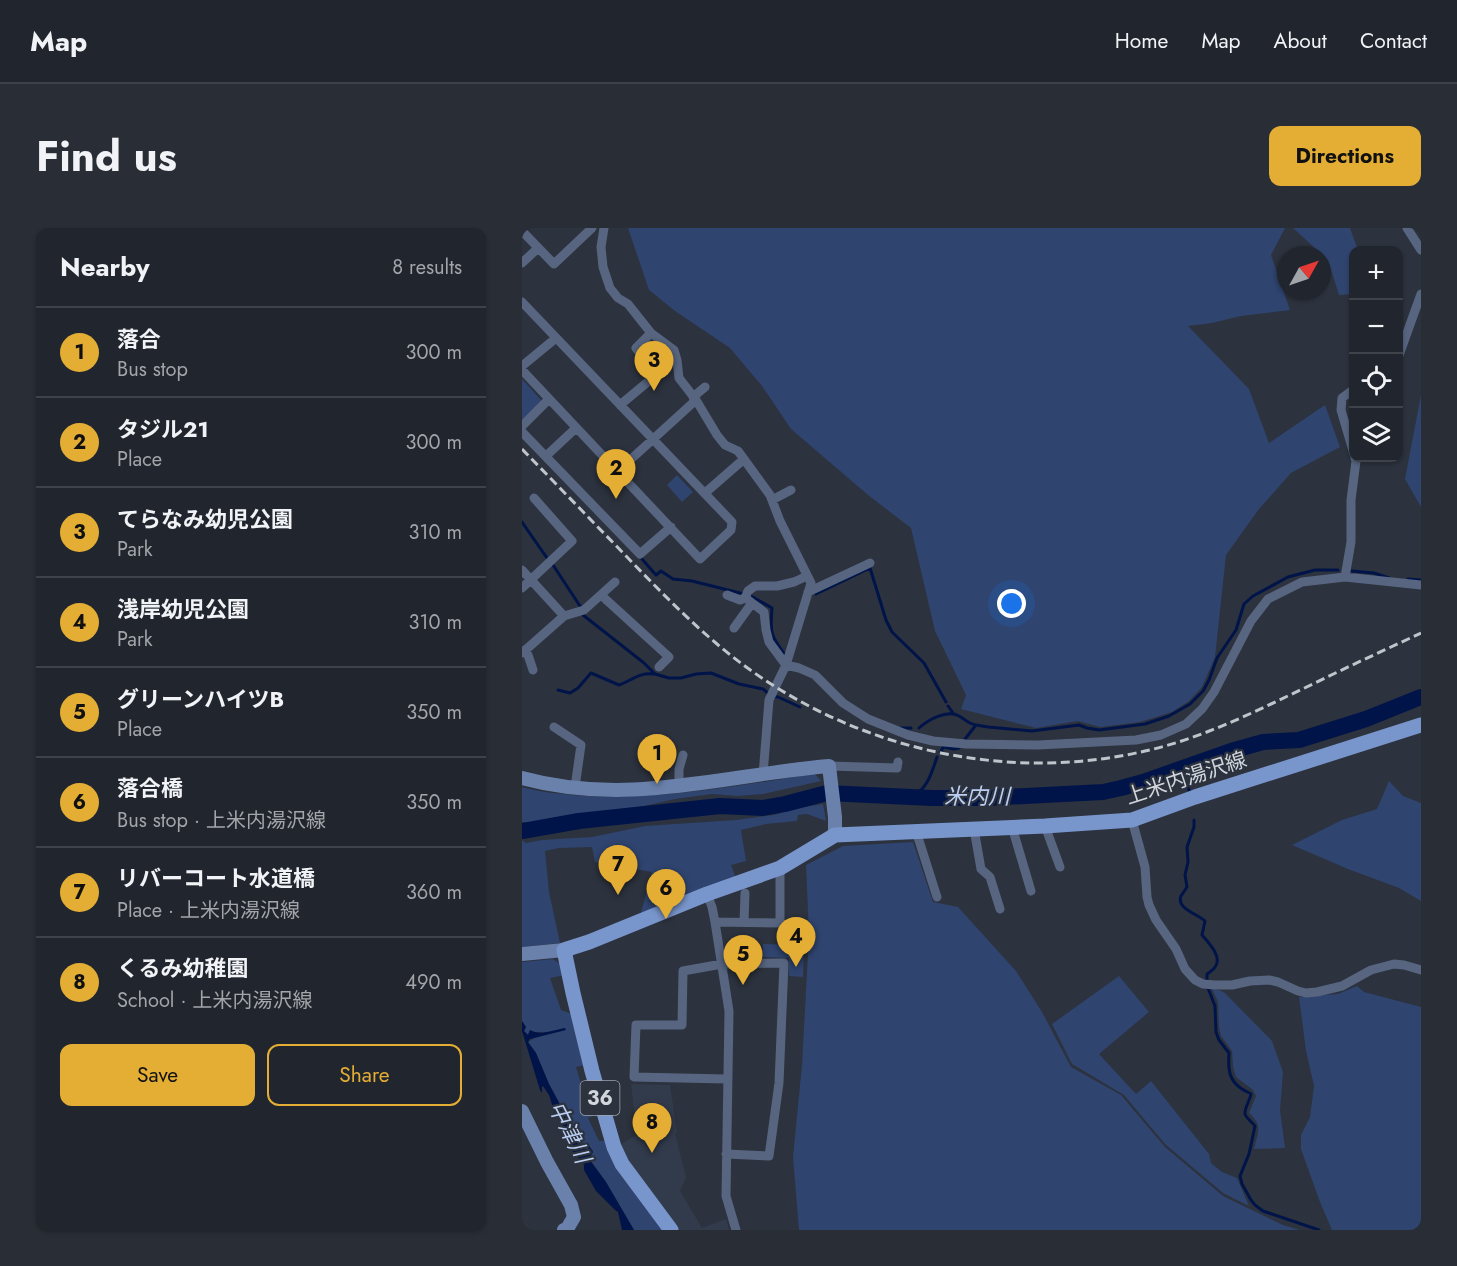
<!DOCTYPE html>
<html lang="en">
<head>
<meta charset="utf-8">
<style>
	body { margin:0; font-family:Jost,"Noto Sans JP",sans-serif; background:#292e36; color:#f1f3f6 }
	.controls { position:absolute; right:18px; top:18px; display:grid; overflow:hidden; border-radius:12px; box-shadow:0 2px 4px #0004 }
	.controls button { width:54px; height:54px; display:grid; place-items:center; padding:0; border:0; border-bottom:2px solid #3e434a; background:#21262e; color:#f1f3f6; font:30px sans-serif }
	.compass { position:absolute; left:755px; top:18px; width:54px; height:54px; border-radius:50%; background:#21262e; box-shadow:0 2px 4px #0004; rotate:50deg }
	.you { position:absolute; left:490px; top:376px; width:21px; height:21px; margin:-15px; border:4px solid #fff; border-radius:50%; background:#1a73e8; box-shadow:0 0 0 9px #1a73e833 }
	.badge { display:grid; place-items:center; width:39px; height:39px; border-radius:50%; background:#e4ae35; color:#111; font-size:20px; font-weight:700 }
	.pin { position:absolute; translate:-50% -50px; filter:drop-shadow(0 2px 3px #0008) }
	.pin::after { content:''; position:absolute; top:32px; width:21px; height:18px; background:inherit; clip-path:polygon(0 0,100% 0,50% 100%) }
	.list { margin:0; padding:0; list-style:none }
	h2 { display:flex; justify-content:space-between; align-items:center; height:78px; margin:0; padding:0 24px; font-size:26px }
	h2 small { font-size:20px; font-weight:400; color:#a2a5aa }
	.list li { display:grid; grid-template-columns:39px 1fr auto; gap:18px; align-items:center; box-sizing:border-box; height:90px; padding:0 24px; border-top:2px solid #3e434a }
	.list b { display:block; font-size:22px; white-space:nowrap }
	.list p { margin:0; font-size:20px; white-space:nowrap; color:#a2a5aa }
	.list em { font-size:20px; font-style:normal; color:#a2a5aa }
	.actions { display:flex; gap:12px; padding:18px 24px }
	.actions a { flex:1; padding:14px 0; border:2px solid #e4ae35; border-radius:12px; text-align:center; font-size:21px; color:#e4ae35 }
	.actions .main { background:#e4ae35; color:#111 }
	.icon { flex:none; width:33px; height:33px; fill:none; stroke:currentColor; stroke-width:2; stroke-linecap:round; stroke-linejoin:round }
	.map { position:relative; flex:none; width:899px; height:1002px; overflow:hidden; border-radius:12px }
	header { display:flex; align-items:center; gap:36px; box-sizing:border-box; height:84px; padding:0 30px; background:#21262e; border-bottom:2px solid #3e434a }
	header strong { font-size:28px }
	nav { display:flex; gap:33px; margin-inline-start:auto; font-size:21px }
	.intro { display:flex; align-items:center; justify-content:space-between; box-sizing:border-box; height:144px; padding:0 36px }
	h1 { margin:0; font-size:42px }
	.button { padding:15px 27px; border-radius:12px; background:#e4ae35; color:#111; font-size:21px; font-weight:700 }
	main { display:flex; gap:36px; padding:0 36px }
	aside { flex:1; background:#21262e; border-radius:12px; box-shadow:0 2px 4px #0004 }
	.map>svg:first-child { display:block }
</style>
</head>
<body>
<header>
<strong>Map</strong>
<nav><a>Home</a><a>Map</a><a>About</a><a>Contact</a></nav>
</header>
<div class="intro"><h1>Find us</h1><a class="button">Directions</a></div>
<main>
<aside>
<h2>Nearby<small>8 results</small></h2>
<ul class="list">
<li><span class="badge">1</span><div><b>落合</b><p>Bus stop</p></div><em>300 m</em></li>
<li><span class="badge">2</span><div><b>タジル21</b><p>Place</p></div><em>300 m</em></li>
<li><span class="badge">3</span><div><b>てらなみ幼児公園</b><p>Park</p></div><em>310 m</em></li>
<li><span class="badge">4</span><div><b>浅岸幼児公園</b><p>Park</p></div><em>310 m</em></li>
<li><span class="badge">5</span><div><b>グリーンハイツB</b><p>Place</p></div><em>350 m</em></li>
<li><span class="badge">6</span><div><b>落合橋</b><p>Bus stop · 上米内湯沢線</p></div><em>350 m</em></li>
<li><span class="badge">7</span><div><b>リバーコート水道橋</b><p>Place · 上米内湯沢線</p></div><em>360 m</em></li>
<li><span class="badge">8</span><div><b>くるみ幼稚園</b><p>School · 上米内湯沢線</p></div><em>490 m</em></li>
</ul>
<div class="actions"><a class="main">Save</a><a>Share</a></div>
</aside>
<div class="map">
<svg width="899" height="1002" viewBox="0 0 899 1002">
	<rect width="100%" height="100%" fill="#2c323e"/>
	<path fill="#323b4c" d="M109 856 148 857 155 905H153L164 949 158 963 180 1000 204 991 207 1002H155L105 933 97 917 115 907Z"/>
	<path fill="#2f446f" d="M106 0H763L749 27 768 82 719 88 690 95 666 98 727 161 747 215 803 177 818 219 769 245 737 281 704 327 693 429 680 459 667 473 650 484 618 494 578 499 556 493 514 500 439 481 444 467 413 403 389 300 346 267 269 201 240 158 208 120 153 83 127 62Z
		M771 0H828L836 22H832L831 66 817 67 806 32Z
		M0 151 20 173 0 192Z
		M899 167V279L883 251Z
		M155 247 171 264 160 274 145 257Z
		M293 546 299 553 241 566 215 568 190 566 153 571 122 578 76 585H56L11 594H0V559C17 564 33 565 50 567 131 574 212 558 293 546Z
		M867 553 881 568 899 575V673L877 660 826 641 770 617 820 592 855 581Z
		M301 576 304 593 285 586 276 587 275 593 244 596 219 602 224 633 209 637 214 650 118 688 130 644 73 634 70 619 37 620 23 623 27 664 38 715 0 719V612L4 615 20 612 70 609 123 598 214 592 252 587 276 580Z
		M391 614 411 674 436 679 494 743 520 784 549 839 599 867 643 919 701 968 761 997 778 1002H277L271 929 280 837 287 707 284 637 321 618Z
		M241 716 282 717 281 749 267 748V730L241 729Z
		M31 731 42 739 43 747 28 750 39 782 50 786 63 837 54 839 59 856 67 855 75 886 66 890 77 913H83L141 1002H112L84 954 67 930 71 923 65 915 66 922 57 916 53 904 27 856 14 825 6 814C16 807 31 805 43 802 32 803 17 807 8 802L6 807 2 803 4 799 0 793V734Z
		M597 748 627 784 577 826 614 866 629 853 687 926 689 935 700 944 715 950 727 978 701 965 643 916 602 867 550 836 530 796Z
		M835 758 842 764 899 779V1002H810L798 974 779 921V907L788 889 792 858 784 823 777 769 816 766Z
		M690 761 697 762 703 765 750 813 761 844 758 882 763 920 732 921C736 903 741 898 727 885L734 868 731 862 714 849 711 839 710 823 699 808 697 799 696 774Z"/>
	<path fill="#011449" d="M0 793 4 799 2 803 6 807 8 802C18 808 32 802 43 800L44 802 8 811 6 814 14 825 27 856 53 904 57 916 66 922 65 915 71 924 67 931 84 954 112 1002H100L96 984 93 982 74 963 62 942V937L51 924 45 909 46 906 33 886 27 867 21 858 20 859V865L18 862 0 803Z"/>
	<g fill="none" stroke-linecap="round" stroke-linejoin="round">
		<path stroke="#011449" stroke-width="3" d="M0 294 25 330
			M120 331 134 347 139 343 151 351 170 353 222 366
			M31 337 58 378
			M830 343 852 345 867 350
			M886 351 899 352
			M294 366 348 340 364 392 370 404 402 435 424 474
			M229 368 250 380C248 404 248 407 263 427
			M61 387 122 435 133 446 147 450H159L174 446 189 445 217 456 241 461 246 465
			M36 462 48 465 56 460 69 445 97 457C109 453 117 444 132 446
			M253 469H256L278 479
			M426 478 431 485
			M379 500H389
			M397 500C406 492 425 481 437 488 443 491 446 496 454 497
			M443 511 454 497 466 499 510 503 557 497 565 500 577 502 623 496 647 488 668 476 681 463 687 452 695 430 714 402 722 376 731 368 766 349 793 342H816
			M419 524 421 519 432 521 437 520
			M657 541 668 564
			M392 568C406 559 410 544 415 529
			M672 592V599L665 619 666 634 663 647 665 659C663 662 661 665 659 668 654 681 676 686 683 693L680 707C686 714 701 729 693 739 691 742 688 744 685 746V753
			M686 760 693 778 694 804 697 812 707 825C706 840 706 852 720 861 723 863 726 864 729 866 728 872 722 881 723 886 724 890 730 894 733 898L727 926 718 948 720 956 729 972 733 977 741 983 797 1002"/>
		<path stroke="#011449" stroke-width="16" d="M0 603 57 593 198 578 241 580 263 576 305 565 410 570H464L581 564 599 560 621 554 709 523 741 514 777 512 844 491 899 469"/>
		<path stroke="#576580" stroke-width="9" d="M82 0 79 19 81 39 88 60 96 70 106 76 129 105 152 122 155 132 157 150 174 172 195 207 203 217 216 223 248 267 258 293 289 355 264 437 247 472 241 547
			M885 0 899 22
			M0 3 32 36 70 0
			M0 35 16 20
			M0 74 210 294 209 302 178 331 0 142
			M876 130 899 66
			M0 138 34 110
			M832 161 820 170 819 182 832 226
			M171 169 183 159
			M98 177 134 147 114 120 129 105
			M0 198 27 171
			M0 204 118 326 149 299
			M24 228 54 200
			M96 243 174 172
			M183 265 222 231
			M250 272 269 262
			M0 342 42 388
			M823 349 899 357
			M0 360 50 313 12 270
			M286 364 348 335
			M79 367 147 429 137 439
			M205 367 218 372 223 370 226 363 233 358H255L272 354 285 348
			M230 375 242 384 244 402 247 414 264 437 277 440 293 447 321 475 346 491 386 507 411 513 444 516 516 517 614 512 639 507 664 496 680 481 692 464 729 393 746 371 780 354 823 349 829 314V272L834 233 833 230
			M212 400 230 375 225 371
			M3 422 6 427 11 442
			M0 425 42 388 62 382 93 354
			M32 499 59 517 53 559
			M307 538 375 540 376 534
			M157 559V541L161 527
			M610 592 623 639 625 669 627 677 634 692 654 721 663 741 673 752 681 756 693 757H710L728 753 747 752 756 754 776 763 784 765 795 764 820 758 849 742 872 736 882 737 899 742
			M523 598 538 639
			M490 599 509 663
			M452 601 459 641 468 649 478 681
			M394 603 415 669
			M185 666 190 679 193 694 207 783 204 968 214 1002
			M193 694 258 695V640
			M222 694 223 665
			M204 926 247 928 257 855 262 735 200 736 161 743 160 797H114L112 849 205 851"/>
		<path stroke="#6a81ab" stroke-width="14" d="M0 550C105 579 203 547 307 538L313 589V607
			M0 726 42 722
			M0 883 25 934 49 977 52 989 45 1001 42 1002"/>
		<path stroke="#7996cc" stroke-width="15" d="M149 1002 100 936 92 919 70 843 51 765 42 722 67 714 185 666 258 640 313 607 523 598 610 592 673 569 899 497"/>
		<path stroke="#c0c4cb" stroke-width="3" stroke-dasharray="9 4.5" stroke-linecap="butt" d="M0 221C35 257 70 293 105 329 134 359 163 389 195 416 311 515 473 558 623 523 682 510 736 482 791 456 827 438 863 422 899 405"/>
	</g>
	<g text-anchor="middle" stroke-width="4.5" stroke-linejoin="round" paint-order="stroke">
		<rect fill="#2c323e" stroke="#a0a4ad" stroke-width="1.5" x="58.5" y="853" width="39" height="34" rx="4.5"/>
		<g font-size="20" font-weight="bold" fill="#d1d5dc">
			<text x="78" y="877">36</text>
		</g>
		<g font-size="21" fill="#d1d5dc" stroke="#2c323e">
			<text transform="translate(664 550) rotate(-18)" y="7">上米内湯沢線</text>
		</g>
		<g font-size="22" font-style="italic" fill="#bbcef1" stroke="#2c323e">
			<text x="455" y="576">米内川</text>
			<text transform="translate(48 904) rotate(63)" y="8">中津川</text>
		</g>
	</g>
</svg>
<div class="controls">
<button>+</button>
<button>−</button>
<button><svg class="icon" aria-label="locate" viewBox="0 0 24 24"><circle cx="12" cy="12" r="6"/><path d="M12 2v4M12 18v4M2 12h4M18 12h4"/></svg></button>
<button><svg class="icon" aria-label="layers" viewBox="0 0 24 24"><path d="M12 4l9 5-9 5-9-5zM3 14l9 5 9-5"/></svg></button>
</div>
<svg class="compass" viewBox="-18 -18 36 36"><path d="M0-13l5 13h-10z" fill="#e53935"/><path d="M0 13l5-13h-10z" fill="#a2a5aa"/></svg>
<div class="you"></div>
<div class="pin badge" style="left:135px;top:556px">1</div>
<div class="pin badge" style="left:94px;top:271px">2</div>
<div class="pin badge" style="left:132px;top:163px">3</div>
<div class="pin badge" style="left:274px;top:739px">4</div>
<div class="pin badge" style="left:221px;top:757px">5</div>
<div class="pin badge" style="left:144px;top:691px">6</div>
<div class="pin badge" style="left:96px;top:667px">7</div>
<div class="pin badge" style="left:130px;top:925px">8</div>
</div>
</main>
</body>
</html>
